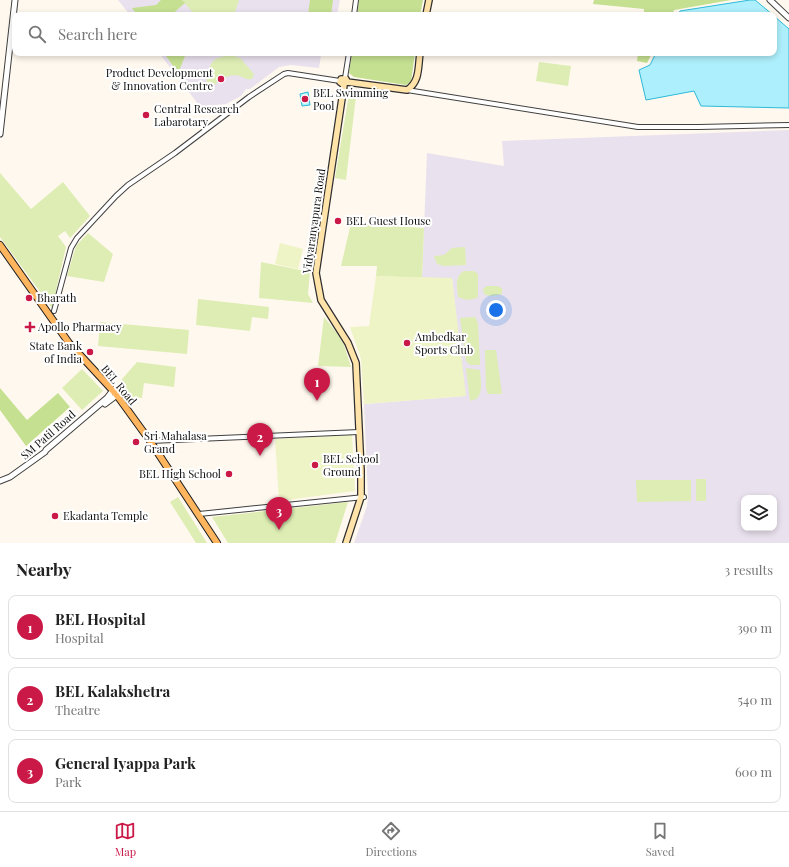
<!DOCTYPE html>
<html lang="en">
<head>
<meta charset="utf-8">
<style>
	body { margin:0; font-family:"Playfair Display",serif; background:#f2f2f2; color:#222 }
	.controls { position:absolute; right:12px; bottom:12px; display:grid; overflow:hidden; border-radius:8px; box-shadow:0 2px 6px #0003 }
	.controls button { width:36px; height:36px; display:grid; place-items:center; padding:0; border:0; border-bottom:1px solid #e0e0e0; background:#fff; color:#222; font:20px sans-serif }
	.you { position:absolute; left:496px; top:310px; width:14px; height:14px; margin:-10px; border:3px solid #fff; border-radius:50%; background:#1a73e8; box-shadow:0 0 0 6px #1a73e833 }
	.badge { display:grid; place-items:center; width:26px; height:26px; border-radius:50%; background:#ca1847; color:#fff; font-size:13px; font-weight:700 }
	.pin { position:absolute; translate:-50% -33px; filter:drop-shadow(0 1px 2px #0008) }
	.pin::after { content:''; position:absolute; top:21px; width:14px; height:12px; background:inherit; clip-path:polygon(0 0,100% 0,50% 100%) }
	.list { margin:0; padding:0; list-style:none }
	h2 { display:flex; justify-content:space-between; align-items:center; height:52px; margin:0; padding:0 16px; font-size:17px }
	h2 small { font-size:13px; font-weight:400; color:#767676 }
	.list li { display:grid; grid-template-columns:26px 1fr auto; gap:12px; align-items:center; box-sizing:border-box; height:64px; margin:0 8px 8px; padding:0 8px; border:1px solid #e0e0e0; border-radius:8px }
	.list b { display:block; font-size:15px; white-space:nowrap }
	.list p { margin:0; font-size:13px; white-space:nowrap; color:#767676 }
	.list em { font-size:13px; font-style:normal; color:#767676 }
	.icon { flex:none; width:22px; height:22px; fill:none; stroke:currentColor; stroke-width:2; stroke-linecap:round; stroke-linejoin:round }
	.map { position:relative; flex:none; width:789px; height:543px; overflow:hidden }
	.search { position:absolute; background:#fff; box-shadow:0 2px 6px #0003; left:12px; right:12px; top:12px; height:44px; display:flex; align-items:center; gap:10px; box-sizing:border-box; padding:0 14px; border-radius:8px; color:#767676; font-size:15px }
	.sheet { height:268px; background:#fff }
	nav { display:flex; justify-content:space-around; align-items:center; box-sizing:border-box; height:56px; border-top:1px solid #e0e0e0; background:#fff; font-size:11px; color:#767676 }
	nav a { display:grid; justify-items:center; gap:2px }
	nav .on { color:#ca1847 }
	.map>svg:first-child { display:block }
</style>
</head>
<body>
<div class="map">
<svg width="789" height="543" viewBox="0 0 789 543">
	<rect width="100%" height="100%" fill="#fff8ee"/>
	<path fill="#e9e1ed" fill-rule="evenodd" d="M118 0H340L337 15H130Z
		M159 53H331V56L321 55 319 68 291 65 279 67 250 89H246L241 96 226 104 215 105 205 113Z
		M789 130V543H354L367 506 368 497 364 404 465 396 452 278H422L427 153 504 166 502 141ZM744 498H774V528H744Z"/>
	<path fill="#deedb3" d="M182 0H239L234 15H195Z
		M231 55 240 58 254 74 252 79C247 80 245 78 240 76 228 73 220 81 211 87L207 86C206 81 207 78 208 73 212 58 216 58 231 55Z
		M539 62 571 66 568 86 536 81Z
		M357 88 346 180 335 178 349 94Z
		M0 173 31 209 63 182 90 216 70 238 65 231 58 236 66 247 52 308 0 237Z
		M351 223 424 228 422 278 376 276 377 266H341Z
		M88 233 113 254 104 282 67 276 76 246Z
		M465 247 466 265 444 266 437 264 434 256 444 255 452 248Z
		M261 262 310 272 308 294 313 303 259 298Z
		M464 271H474L478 274V297C471 301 465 300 458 297 457 287 454 277 464 271Z
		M487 286H497L502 288V294C496 296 490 297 484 294L483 289Z
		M198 299 269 307 268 319 252 317 250 331 196 325Z
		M324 317 337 333 344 345 351 367 318 366Z
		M475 317 478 323 480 363V365H470L466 361 460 318Z
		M100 322 189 330 187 354 98 346Z
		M485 350H496L502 394H488L486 388Z
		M137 362 176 367 174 387 144 383 142 398 122 396 115 387Z
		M466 368 480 370C480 377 484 393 476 399 474 400 472 400 470 401Z
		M82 369 103 391 82 410 62 388Z
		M696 479H706V501H696Z
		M636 480H691V501L637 502Z
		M178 497 207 543H196L170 502Z
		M348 502 335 543H228L212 517Z"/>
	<path fill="#c5e091" d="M161 0H182L185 3 171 15H137L132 8 156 5Z
		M310 0H333L331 15H308Z
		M359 0H423L420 15H357Z
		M594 0H731L674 10 672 15H644V9L593 4Z
		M164 53H184L185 56 179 71 173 66Z
		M352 53H415L411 82 406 85 354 77 349 73Z
		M638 53H652L647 63 637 61Z
		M0 388 27 420 58 393 70 407 26 446 0 410Z"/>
	<path fill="#eef4c6" d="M280 243 303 249 298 269 275 264Z
		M376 276 452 278 466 396 364 404 361 359 350 327 369 326Z
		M352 435 355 491 279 501 275 439Z"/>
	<path fill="#adeffc" stroke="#2dbada" d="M750 0H755L773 15H678L680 11Z
		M774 16 789 29V108L701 106 694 91 646 100 639 70 650 65 656 53H774Z
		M308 92 310 105 302 106 300 94Z"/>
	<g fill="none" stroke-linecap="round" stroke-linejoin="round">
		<defs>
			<path id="minor" d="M354 15 356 0
				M345 78 349 53
				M407 90 638 127H699L789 125
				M54 311 71 248 77 238 116 196 128 185 175 153 249 97 284 74 288 73 340 81
				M150 441 359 432
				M199 514 364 497"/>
			<path id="tertiary" d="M770 0 789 18
				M0 134 15 0
				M105 404 117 395
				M0 481 10 477 45 452 46 450 107 398 113 390"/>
			<path id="secondary" d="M426 15 429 0
				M347 82 407 90C420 82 418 67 420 53
				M344 85 316 273 321 300 348 343 356 363 361 471V497L346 543
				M344 85 340 82 341 79H346L347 82"/>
			<path id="primary" d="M0 245 69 343 116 394 150 441 217 543"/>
		</defs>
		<use href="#minor" stroke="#404040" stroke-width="6"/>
		<use href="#tertiary" stroke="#404040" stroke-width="7"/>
		<use href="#secondary" stroke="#2f2f2f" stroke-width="8"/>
		<use href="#primary" stroke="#1e1e1e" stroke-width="8"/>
		<use href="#minor" stroke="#fff" stroke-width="4"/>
		<use href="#tertiary" stroke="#fff" stroke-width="5"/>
		<use href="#secondary" stroke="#ffe3a9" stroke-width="5.5"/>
		<use href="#primary" stroke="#ffb55e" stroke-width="6"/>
	</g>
	<g fill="#ca1847" stroke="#fff" stroke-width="1.5">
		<circle cx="221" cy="79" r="4"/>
		<circle cx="305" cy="99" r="4"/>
		<circle cx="146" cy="115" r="4"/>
		<circle cx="338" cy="221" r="4"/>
		<circle cx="29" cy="298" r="4"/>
		<path d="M28 321h4v4h4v4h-4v4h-4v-4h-4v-4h4z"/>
		<circle cx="407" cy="343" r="4"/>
		<circle cx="90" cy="352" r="4"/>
		<circle cx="136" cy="442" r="4"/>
		<circle cx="315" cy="465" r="4"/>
		<circle cx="229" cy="474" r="4"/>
		<circle cx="55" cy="516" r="4"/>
	</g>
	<g text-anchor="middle" stroke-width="4" stroke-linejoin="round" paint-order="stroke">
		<g font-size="11" fill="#0d0d0d" stroke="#fff" text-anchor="start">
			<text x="213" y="77" text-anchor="end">Product Development<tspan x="213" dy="13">&amp; Innovation Centre</tspan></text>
			<text x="313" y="97">BEL Swimming<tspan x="313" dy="13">Pool</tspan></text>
			<text x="154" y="113">Central Research<tspan x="154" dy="13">Labarotary</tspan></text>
			<text x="346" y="225">BEL Guest House</text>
			<text x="37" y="302">Bharath</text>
			<text x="38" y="331">Apollo Pharmacy</text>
			<text x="415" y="341">Ambedkar<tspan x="415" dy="13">Sports Club</tspan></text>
			<text x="82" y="350" text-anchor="end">State Bank<tspan x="82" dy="13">of India</tspan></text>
			<text x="144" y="440">Sri Mahalasa<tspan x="144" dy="13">Grand</tspan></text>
			<text x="323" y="463">BEL School<tspan x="323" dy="13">Ground</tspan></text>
			<text x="221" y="478" text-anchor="end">BEL High School</text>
			<text x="63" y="520">Ekadanta Temple</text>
		</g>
		<g font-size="11" fill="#0d0d0d" stroke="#fff">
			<text transform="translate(314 221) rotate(-82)" y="4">Vidyaranyapura Road</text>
			<text transform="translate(119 385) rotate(50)" y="4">BEL Road</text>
			<text transform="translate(48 435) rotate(-41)" y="4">SM Patil Road</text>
		</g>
	</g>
</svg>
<div class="controls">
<button><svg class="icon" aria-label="layers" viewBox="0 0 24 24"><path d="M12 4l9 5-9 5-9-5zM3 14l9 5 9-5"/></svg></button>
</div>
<div class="you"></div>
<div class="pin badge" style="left:317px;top:401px">1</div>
<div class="pin badge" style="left:260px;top:456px">2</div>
<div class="pin badge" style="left:279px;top:530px">3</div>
<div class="search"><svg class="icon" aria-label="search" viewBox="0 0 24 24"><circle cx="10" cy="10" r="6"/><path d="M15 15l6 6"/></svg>Search here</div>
</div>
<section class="sheet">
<h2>Nearby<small>3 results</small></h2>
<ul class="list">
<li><span class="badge">1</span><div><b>BEL Hospital</b><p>Hospital</p></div><em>390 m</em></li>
<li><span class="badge">2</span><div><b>BEL Kalakshetra</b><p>Theatre</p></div><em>540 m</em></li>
<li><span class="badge">3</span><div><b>General Iyappa Park</b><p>Park</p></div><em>600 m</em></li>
</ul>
</section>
<nav>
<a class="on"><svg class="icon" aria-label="map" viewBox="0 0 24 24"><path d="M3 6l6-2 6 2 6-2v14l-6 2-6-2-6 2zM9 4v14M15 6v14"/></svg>Map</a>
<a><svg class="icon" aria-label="directions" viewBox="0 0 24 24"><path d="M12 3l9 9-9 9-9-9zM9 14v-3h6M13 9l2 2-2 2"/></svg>Directions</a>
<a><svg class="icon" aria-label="saved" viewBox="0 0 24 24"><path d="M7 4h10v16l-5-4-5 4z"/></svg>Saved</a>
</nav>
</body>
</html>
